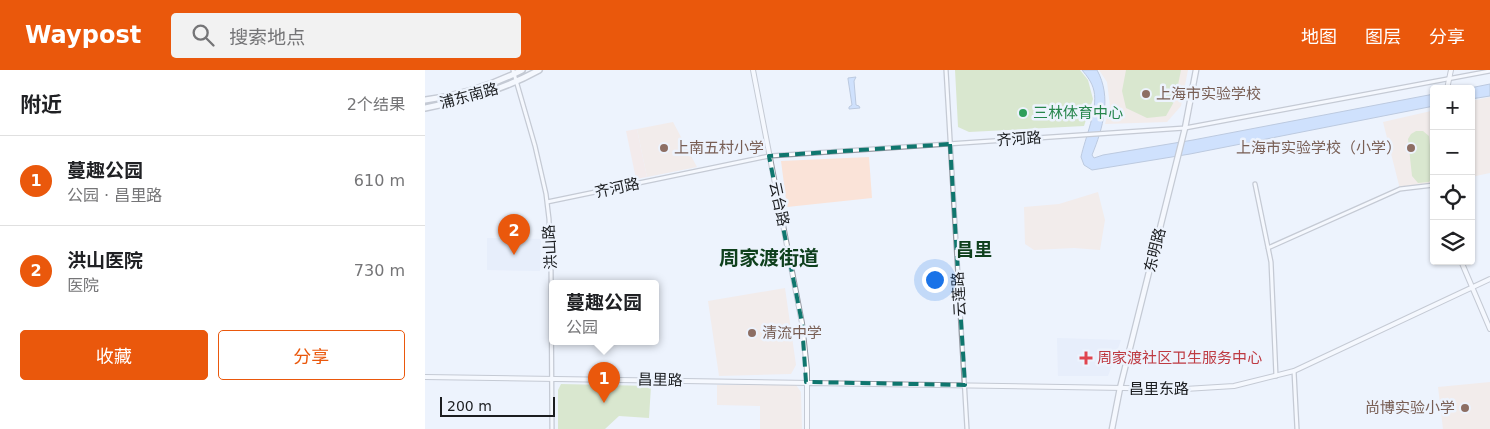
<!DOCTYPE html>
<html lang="zh">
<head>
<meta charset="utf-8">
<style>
	body { margin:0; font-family:"DejaVu Sans","Noto Sans SC",sans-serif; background:#f2f2f2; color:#202124 }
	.controls { position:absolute; right:15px; top:15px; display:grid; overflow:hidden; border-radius:5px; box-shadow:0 1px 4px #0004 }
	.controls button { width:45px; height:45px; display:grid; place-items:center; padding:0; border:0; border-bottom:1px solid #e0e0e0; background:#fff; color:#202124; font:25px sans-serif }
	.scale { position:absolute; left:15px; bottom:12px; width:115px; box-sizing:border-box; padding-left:5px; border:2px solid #1b1d20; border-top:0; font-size:14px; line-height:18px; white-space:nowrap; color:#1b1d20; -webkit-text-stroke:4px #edf3fd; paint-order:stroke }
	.you { position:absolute; left:509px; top:209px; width:18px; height:18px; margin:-12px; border:4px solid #fff; border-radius:50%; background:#1a73e8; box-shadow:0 0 0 8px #1a73e833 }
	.badge { display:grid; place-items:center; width:32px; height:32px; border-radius:50%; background:#ea580c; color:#fff; font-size:16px; font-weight:700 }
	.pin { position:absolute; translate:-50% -41px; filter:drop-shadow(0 1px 2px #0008) }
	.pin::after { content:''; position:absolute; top:26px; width:18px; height:15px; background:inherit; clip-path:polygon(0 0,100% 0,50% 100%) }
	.popup { position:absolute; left:124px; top:210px; width:110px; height:65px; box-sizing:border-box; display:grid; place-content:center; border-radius:5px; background:#fff; filter:drop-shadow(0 1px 4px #0005); font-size:16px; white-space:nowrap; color:#757577 }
	.popup b { font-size:19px; color:#202124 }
	.popup::after { content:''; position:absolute; left:50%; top:100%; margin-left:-10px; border:10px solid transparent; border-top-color:#fff }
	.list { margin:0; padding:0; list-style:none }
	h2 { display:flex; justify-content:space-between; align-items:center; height:65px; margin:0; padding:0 20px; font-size:21px }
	h2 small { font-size:16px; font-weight:400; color:#757577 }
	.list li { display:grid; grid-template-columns:32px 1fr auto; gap:15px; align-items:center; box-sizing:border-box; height:90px; padding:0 20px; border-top:1px solid #e0e0e0 }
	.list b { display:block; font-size:19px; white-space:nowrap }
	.list p { margin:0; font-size:16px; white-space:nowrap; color:#757577 }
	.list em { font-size:16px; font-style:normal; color:#757577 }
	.actions { display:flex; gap:10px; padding:15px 20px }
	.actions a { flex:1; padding:11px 0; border:1px solid #ea580c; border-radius:5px; text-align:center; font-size:18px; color:#ea580c }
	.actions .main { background:#ea580c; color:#fff }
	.icon { flex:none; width:28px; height:28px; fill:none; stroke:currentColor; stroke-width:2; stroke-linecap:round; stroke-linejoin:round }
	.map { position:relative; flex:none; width:1065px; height:359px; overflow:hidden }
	header { display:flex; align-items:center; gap:30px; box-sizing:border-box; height:70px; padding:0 25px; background:#ea580c; color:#fff }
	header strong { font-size:24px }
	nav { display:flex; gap:28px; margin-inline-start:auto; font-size:18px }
	.search { width:350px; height:45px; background:#f2f2f2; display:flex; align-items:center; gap:12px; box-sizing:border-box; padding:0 18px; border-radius:5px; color:#757577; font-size:19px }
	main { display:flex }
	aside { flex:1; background:#fff }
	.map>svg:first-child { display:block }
</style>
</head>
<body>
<header>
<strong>Waypost</strong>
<div class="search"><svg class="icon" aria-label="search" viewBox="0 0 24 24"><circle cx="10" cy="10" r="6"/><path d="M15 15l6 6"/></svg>搜索地点</div>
<nav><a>地图</a><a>图层</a><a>分享</a></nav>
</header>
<main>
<aside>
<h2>附近<small>2个结果</small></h2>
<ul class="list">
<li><span class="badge">1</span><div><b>蔓趣公园</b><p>公园 · 昌里路</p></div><em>610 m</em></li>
<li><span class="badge">2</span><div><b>洪山医院</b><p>医院</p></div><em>730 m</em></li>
</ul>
<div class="actions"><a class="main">收藏</a><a>分享</a></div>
</aside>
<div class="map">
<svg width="1065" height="359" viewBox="0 0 1065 359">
	<rect width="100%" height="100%" fill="#edf3fd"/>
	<path fill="#fae3d8" d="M212 59 222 107 211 109 201 61Z
		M444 87 447 128 362 137 356 91Z"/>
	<path fill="#dfe8f9" d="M62 168 116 169 115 201 62 200Z
		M632 268 696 270 683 306H633Z"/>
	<path fill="#f8e4d5" d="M674 0H763L756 36 742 52 680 54 685 36 682 12Z
		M1065 27V103L1046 107V31Z
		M1006 41 1009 81V115L975 119 958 52Z
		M248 52 272 97 222 107 212 59Z
		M673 122 680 150 675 180 649 178 609 180 600 174 599 137 634 134Z
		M360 218 371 295 366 304 294 306 283 231Z
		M1065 312V359H1018L1013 317Z
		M292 315H371L376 322 377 359H335V336L292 335Z"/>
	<path fill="#c2d998" d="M530 0H655L663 10 668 29 659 56 544 62 533 57Z
		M701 0H756L750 30 741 46 722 48 701 38 697 21Z
		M991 61H998L1004 66 1008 106 1004 112 993 113 987 106 983 69 986 64Z
		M136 314 226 316 224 348 194 346 180 359H133V320Z"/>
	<path fill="#accdfd" stroke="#8098bb" d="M657 0H672C687 27 678 58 667 85L669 88 678 85 768 70 1009 24V36L765 84 667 100 659 95 656 87C660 68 673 39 669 21 667 12 662 6 657 0Z
		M431 7 429 11 431 35 434 36 435 38 424 39V37L427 35 423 9V8Z
		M1065 14V26L1046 29V19H1040Z"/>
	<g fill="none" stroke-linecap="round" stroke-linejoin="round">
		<defs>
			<path id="minor" d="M88 0 110 76 121 124 124 149 126 195 127 359
				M521 0 542 359
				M830 114 846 192 851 306
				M122 132 344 86 760 58 1065 1
				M843 178 975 119 1009 115
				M869 301 872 359"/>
			<path id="tertiary" d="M328 0 377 253 382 300V359
				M1022 19 1026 0
				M1036 191 1065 259
				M0 307 760 319 809 316 869 301 1065 209"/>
			<path id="secondary" d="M687 359 695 318 760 58 771 0"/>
			<path id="primary" d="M0 30C34 26 66 16 97 0
				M0 38C40 30 78 20 114 0"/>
		</defs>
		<use href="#minor" stroke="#9499a2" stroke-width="5.5"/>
		<use href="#tertiary" stroke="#9499a2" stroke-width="6"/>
		<use href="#secondary" stroke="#9499a2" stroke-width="7"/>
		<use href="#primary" stroke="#9499a2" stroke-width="8"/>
		<use href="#minor" stroke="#fff" stroke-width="3"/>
		<use href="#tertiary" stroke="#fff" stroke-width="4"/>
		<use href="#secondary" stroke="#fff" stroke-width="4.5"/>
		<use href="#primary" stroke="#fff" stroke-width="5"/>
	</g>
	<path d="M0 0H1065V359H0ZM525 74 540 315 381 312 377 253 344 86Z" fill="#edf3fd" fill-opacity=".55" fill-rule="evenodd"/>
	<path fill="none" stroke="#0f766e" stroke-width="4" stroke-dasharray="10 6" stroke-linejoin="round" d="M525 74 540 315 381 312 377 253 344 86Z"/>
	<g fill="#8d6e63" stroke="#edf3fd" stroke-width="2">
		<circle cx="721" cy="24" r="5"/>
		<circle cx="239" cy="78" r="5"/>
		<circle cx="986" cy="78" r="5"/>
		<circle cx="327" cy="263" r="5"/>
		<circle cx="1040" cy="338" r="5"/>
	</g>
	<circle fill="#2e9e5b" stroke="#edf3fd" stroke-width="2" cx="598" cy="43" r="5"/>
	<path fill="#e0444e" stroke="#edf3fd" stroke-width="2" d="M658.5 280.5h5v5h5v5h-5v5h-5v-5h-5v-5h5z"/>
	<g text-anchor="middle" stroke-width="5" stroke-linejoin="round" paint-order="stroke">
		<g font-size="15" fill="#785e54" stroke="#edf3fd" text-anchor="start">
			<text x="731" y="29">上海市实验学校</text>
			<text x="249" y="83">上南五村小学</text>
			<text x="976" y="83" text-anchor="end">上海市实验学校（小学）</text>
			<text x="337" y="268">清流中学</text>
			<text x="1030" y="343" text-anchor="end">尚博实验小学</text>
		</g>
		<g font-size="15" fill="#1b1d20" stroke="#edf3fd">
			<text transform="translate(44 26) rotate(-15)" y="5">浦东南路</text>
			<text transform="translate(594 69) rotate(-4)" y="5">齐河路</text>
			<text transform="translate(192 118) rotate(-12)" y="5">齐河路</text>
			<text transform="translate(354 134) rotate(78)" y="5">云台路</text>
			<text transform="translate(125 177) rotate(-93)" y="5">洪山路</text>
			<text transform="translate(730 180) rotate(-76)" y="5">东明路</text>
			<text transform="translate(534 224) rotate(-93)" y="5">云莲路</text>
			<text transform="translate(235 310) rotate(1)" y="5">昌里路</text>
			<text x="734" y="324">昌里东路</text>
		</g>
		<g font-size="15" fill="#27864d" stroke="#edf3fd" text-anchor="start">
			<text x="608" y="48">三林体育中心</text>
		</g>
		<g font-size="15" fill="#be3a42" stroke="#edf3fd" text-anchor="start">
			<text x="672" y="293">周家渡社区卫生服务中心</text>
		</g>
		<g font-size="18" font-weight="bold" fill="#0f401d" stroke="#edf3fd">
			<text x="549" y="186">昌里</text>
		</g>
		<g font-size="20" font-weight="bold" fill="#0f401d" stroke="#edf3fd">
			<text x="344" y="195">周家渡街道</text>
		</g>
	</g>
</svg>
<div class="controls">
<button>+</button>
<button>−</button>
<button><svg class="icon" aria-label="locate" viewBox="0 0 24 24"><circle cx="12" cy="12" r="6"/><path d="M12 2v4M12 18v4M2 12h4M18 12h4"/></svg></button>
<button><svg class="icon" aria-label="layers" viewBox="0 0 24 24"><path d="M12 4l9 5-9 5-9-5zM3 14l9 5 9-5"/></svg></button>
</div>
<div class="scale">200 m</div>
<div class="you"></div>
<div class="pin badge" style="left:179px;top:333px">1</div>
<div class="popup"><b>蔓趣公园</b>公园</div>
<div class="pin badge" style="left:89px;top:185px">2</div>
</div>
</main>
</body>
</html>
